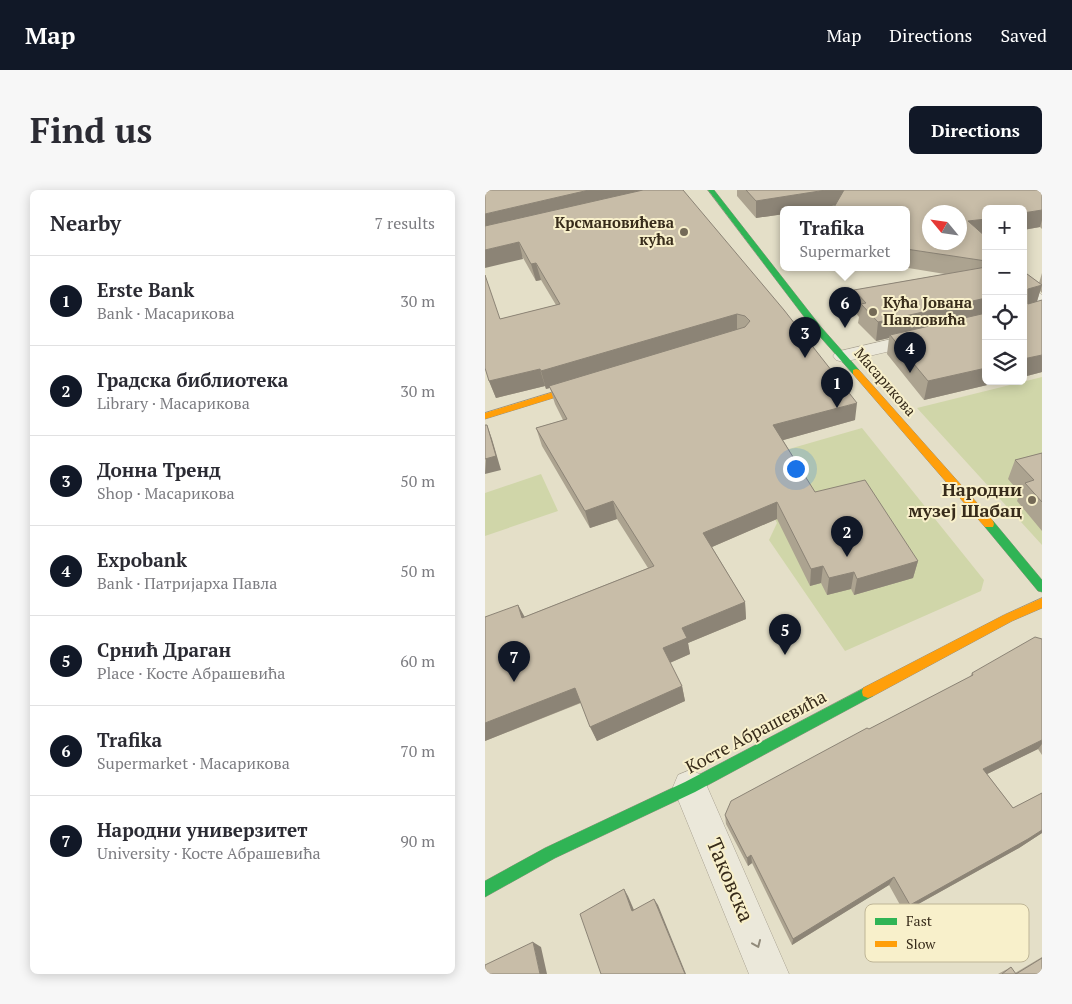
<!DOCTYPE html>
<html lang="en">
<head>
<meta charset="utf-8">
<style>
	body { margin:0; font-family:"PT Serif",serif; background:#f7f7f7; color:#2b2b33 }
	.controls { position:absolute; right:15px; top:15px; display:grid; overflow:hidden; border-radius:8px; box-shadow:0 2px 12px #0003 }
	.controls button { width:45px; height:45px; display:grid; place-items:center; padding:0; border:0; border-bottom:1px solid #e1e1e2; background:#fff; color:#2b2b33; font:25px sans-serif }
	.compass { position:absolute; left:437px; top:15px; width:45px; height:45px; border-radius:50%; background:#fff; box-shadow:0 2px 12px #0003; rotate:299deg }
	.you { position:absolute; left:310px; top:278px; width:18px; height:18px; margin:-12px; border:4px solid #fff; border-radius:50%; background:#1a73e8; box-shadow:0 0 0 8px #1a73e833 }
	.badge { display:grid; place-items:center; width:32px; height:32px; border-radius:50%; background:#111827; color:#fff; font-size:16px; font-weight:700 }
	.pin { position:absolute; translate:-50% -41px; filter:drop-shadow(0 1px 2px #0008) }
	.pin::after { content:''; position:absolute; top:26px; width:18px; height:15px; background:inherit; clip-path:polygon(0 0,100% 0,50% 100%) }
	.popup { position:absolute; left:295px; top:16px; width:130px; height:65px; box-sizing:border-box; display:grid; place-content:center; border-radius:8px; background:#fff; filter:drop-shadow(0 1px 4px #0005); font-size:16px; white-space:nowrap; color:#7c7c81 }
	.popup b { font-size:19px; color:#2b2b33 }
	.popup::after { content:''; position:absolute; left:50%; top:100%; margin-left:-10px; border:10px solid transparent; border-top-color:#fff }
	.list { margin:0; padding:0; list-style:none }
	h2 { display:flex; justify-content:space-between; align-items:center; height:65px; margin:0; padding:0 20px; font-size:21px }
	h2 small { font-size:16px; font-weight:400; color:#7c7c81 }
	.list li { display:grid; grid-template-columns:32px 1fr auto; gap:15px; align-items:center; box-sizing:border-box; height:90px; padding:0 20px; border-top:1px solid #e1e1e2 }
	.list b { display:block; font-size:19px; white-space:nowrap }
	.list p { margin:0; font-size:16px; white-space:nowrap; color:#7c7c81 }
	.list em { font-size:16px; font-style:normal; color:#7c7c81 }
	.icon { flex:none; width:28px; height:28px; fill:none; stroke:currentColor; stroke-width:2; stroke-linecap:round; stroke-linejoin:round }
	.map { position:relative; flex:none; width:557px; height:784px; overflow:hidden; border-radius:8px }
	header { display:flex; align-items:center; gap:30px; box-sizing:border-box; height:70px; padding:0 25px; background:#111827; color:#fff }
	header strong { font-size:24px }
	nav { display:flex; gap:28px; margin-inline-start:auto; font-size:18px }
	.intro { display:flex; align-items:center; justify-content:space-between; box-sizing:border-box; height:120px; padding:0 30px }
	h1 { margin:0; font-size:35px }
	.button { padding:12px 22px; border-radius:8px; background:#111827; color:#fff; font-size:18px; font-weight:700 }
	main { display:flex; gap:30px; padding:0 30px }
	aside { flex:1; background:#fff; border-radius:8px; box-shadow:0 2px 12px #0003 }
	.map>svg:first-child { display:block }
</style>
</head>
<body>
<header>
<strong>Map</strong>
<nav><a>Map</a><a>Directions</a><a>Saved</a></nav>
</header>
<div class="intro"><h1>Find us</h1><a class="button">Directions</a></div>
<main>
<aside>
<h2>Nearby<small>7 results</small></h2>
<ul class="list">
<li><span class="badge">1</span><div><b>Erste Bank</b><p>Bank · Масарикова</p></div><em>30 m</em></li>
<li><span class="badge">2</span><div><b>Градска библиотека</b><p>Library · Масарикова</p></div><em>30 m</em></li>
<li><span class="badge">3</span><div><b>Донна Тренд</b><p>Shop · Масарикова</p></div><em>50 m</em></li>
<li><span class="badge">4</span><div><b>Expobank</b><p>Bank · Патријарха Павла</p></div><em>50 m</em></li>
<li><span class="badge">5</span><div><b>Срнић Драган</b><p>Place · Косте Абрашевића</p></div><em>60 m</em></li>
<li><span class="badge">6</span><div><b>Trafika</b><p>Supermarket · Масарикова</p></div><em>70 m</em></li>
<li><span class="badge">7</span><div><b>Народни универзитет</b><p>University · Косте Абрашевића</p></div><em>90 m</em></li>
</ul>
</aside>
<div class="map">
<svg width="557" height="784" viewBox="0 0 557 784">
	<rect width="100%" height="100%" fill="#e4dfc8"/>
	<path fill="#d0d6a9" d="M557 187V355L432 218Z
		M377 238 499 390 496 401 360 461 284 350 292 333 259 272Z
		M56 284 73 321 0 346V303Z"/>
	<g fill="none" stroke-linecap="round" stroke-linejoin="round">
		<defs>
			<path id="lane" d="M538 91 542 92 557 105V114L553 113 538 100Z"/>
			<path id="street" d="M501 127V139L358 172 351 170 348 166 351 162Z
				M205 580 217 585 304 784H264L188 597 193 585Z"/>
			<path id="fast" d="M223 0H229L336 137 374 180V184H368L330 141Z
				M504 330 508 331 557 390V402L553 401 500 337 499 334Z
				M383 496 388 498 389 502 388 506 210 602 70 668 0 707V691L60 658 200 592Z"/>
			<path id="slow" d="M371 179 374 180 508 331 509 334 508 337H500L368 184V180Z
				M104 191 107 192V196L0 229V223Z
				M557 408V418L527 431 388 506 383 508 378 506 377 502 378 498 519 425Z"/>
		</defs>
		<use href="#lane" stroke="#a9a292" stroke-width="1"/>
		<use href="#street" stroke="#a9a292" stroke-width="1"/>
		<use href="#fast" stroke="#989282" stroke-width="1"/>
		<use href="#slow" stroke="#989282" stroke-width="1"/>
		<use href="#lane" fill="#ebe8da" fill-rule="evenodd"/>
		<use href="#street" fill="#ebe8da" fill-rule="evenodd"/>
		<use href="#fast" fill="#30b455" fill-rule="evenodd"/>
		<use href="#slow" fill="#ff9f0a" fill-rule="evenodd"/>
	</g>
	<path fill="#aca390" d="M0 0H198L370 230 298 250 330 302 433 371 428 388 369 405 366 399 342 405 336 393 325 396 292 329 227 357 260 412 261 429 203 453 205 464 185 473 197 496 200 511 112 551 96 513 0 551 33 415 39 427 163 378 132 329 105 338 57 256 51 238 78 230 70 214 65 198 61 199 60 196 11 208 4 191 15 129 71 115 56 90 51 91Z
		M252 0H557V39L555 37 538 40V19H501V46H499L501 47V191H519L439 210 402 164 404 148 391 151 373 133 374 127 367 118 369 100 460 84 417 77H421V19L351 15 326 19H299V24L271 28 252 6Z
		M538 81 554 93 557 83V103L555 101 552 112 557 182 538 187Z
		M557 263V341L532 311 535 303 523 289 530 270Z
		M557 449V565L553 559 502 584 528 618 557 603V643L534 658 419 722 404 695 307 755 267 673 263 676 241 634 240 625 384 539 485 487 487 483Z
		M557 767V784H513L526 777 530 783Z"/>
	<path fill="#8c8476" d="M104 0H174L0 41V24Z
		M341 0H361L360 14 326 19H299V24L271 28V11Z
		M557 20V30L555 37 538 40V23Z
		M501 29V46L479 49 483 31Z
		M34 52 38 69 0 78V60Z
		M51 73 56 90 51 91 46 74Z
		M557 95 551 114 538 117 543 99Z
		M501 108V126L405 145 404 148 391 151 393 132Z
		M252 124V141L61 199 56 181Z
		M557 165V182L538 187V169Z
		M501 178V191H519L439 210 443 191Z
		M55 179 60 196 11 208 4 191Z
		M372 213 370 230 288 253V235Z
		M2 235 7 249 16 280 0 284Z
		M128 311 132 329 105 338 100 321Z
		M292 312V329L220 360 218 343Z
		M433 371 428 388 369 405 372 389Z
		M338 376 336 393 325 396 326 379Z
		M369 382 366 399 342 405 344 388Z
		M260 412 261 429 203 453 205 464 182 474 178 458 197 438Z
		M33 415 42 431 37 428Z
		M197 496 200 511 112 551 105 537Z
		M90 498 97 512 0 551V533Z
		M557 550V554L553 559 490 590 498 579Z
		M557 640V643L534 658 419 722 425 715Z
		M266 665 267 673 263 676 262 668Z
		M409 687 404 695 307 755 308 749Z
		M139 699 143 706 152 727 147 721Z
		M169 709 173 715 201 784H200Z
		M48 752 56 757 62 784H55Z"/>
	<path fill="#c8bda8" stroke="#8c8476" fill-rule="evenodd" d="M0 0H104L0 24Z
		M158 0H198L299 120 372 213 288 235 330 302 380 290 433 371 372 389 369 382 344 388 338 376 326 379 292 312 218 343 260 412 197 438 202 448 178 458 197 496 105 537 90 498 0 533V427L33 415 37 428 169 376 128 311 100 321 51 238 82 229 64 196 260 137 265 131 260 126 252 124 56 181 55 179 4 191 0 178V85L15 129 75 114 51 73 46 74 34 52 0 60V36Z
		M261 0H341L271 11Z
		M359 0H557V20L538 23V19H501V29L483 31 501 47V71L421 59V19H348ZM444 22H474V52H444Z
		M501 77V108L393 132 376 114 381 113 369 100Z
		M538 81 557 95 543 99V114L557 110V165L538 169Z
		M501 123V178L443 191 405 145Z
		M0 235H2L11 266 0 269Z
		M557 263V312L540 293 549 290 530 270Z
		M550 447 557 449V550L498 579 528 618 557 603V640L543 649 425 715 409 687 308 749 266 665 262 668 240 625 246 611 382 538 384 539 488 485 487 483Z
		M139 699 147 721 169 709 200 784H116L95 724Z
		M48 752 55 784H0V775Z
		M557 768V784H517L526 777 531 784Z"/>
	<defs><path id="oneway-chevron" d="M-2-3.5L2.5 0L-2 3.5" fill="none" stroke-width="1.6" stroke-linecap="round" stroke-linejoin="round" transform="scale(1.25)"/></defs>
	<use stroke="#918a7a" href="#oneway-chevron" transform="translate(272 754) rotate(67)"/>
	<g fill="#746a57" stroke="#f8f0cb" stroke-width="2">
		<circle cx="199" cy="42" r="5"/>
		<circle cx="388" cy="122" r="5"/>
		<circle cx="547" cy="310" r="5"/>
	</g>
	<g text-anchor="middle" stroke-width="4" stroke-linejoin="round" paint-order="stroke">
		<g font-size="15" font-weight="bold" fill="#372b1a" stroke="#f8f0cb" text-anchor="end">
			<text x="189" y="38">Крсмановићева<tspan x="189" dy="17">кућа</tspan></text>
			<text x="398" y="118" text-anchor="start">Кућа Јована<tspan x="398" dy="17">Павловића</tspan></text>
		</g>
		<g font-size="15" fill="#372b1a" stroke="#f8f0cb">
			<text transform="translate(400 192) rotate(49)" y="5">Масарикова</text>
		</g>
		<g font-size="18" font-weight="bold" fill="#372b1a" stroke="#f8f0cb" text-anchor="end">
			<text x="537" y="306">Народни<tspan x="537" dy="21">музеј Шабац</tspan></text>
		</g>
		<g font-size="18" fill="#372b1a" stroke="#f8f0cb">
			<text transform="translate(271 542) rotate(-28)" y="6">Косте Абрашевића</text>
		</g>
		<g font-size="21" fill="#372b1a" stroke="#f8f0cb">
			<text transform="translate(245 690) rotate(67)" y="7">Таковска</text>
		</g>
	</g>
	<rect x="380" y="714" width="164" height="58" rx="8" fill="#f8f0cb" stroke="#beb596" stroke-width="1"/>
	<rect x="390" y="728" width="22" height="7" fill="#30b455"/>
	<rect x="390" y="751" width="22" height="6" fill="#ff9f0a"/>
	<g font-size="14" fill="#372b1a">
		<text x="421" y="736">Fast</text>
		<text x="421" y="759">Slow</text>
	</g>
</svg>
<div class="controls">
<button>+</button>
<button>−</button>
<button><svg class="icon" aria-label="locate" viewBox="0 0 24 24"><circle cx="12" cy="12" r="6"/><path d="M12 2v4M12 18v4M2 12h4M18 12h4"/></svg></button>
<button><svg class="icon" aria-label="layers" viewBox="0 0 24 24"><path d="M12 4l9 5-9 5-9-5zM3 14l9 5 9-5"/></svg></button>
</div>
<svg class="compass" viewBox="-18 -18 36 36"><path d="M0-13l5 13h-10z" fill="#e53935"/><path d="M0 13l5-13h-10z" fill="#7c7c81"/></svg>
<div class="you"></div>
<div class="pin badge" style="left:352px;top:218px">1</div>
<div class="pin badge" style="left:362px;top:367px">2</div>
<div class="pin badge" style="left:320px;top:168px">3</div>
<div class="pin badge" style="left:425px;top:183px">4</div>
<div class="pin badge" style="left:300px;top:465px">5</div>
<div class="pin badge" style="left:360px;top:138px">6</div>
<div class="popup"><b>Trafika</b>Supermarket</div>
<div class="pin badge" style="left:29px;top:492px">7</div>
</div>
</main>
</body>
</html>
